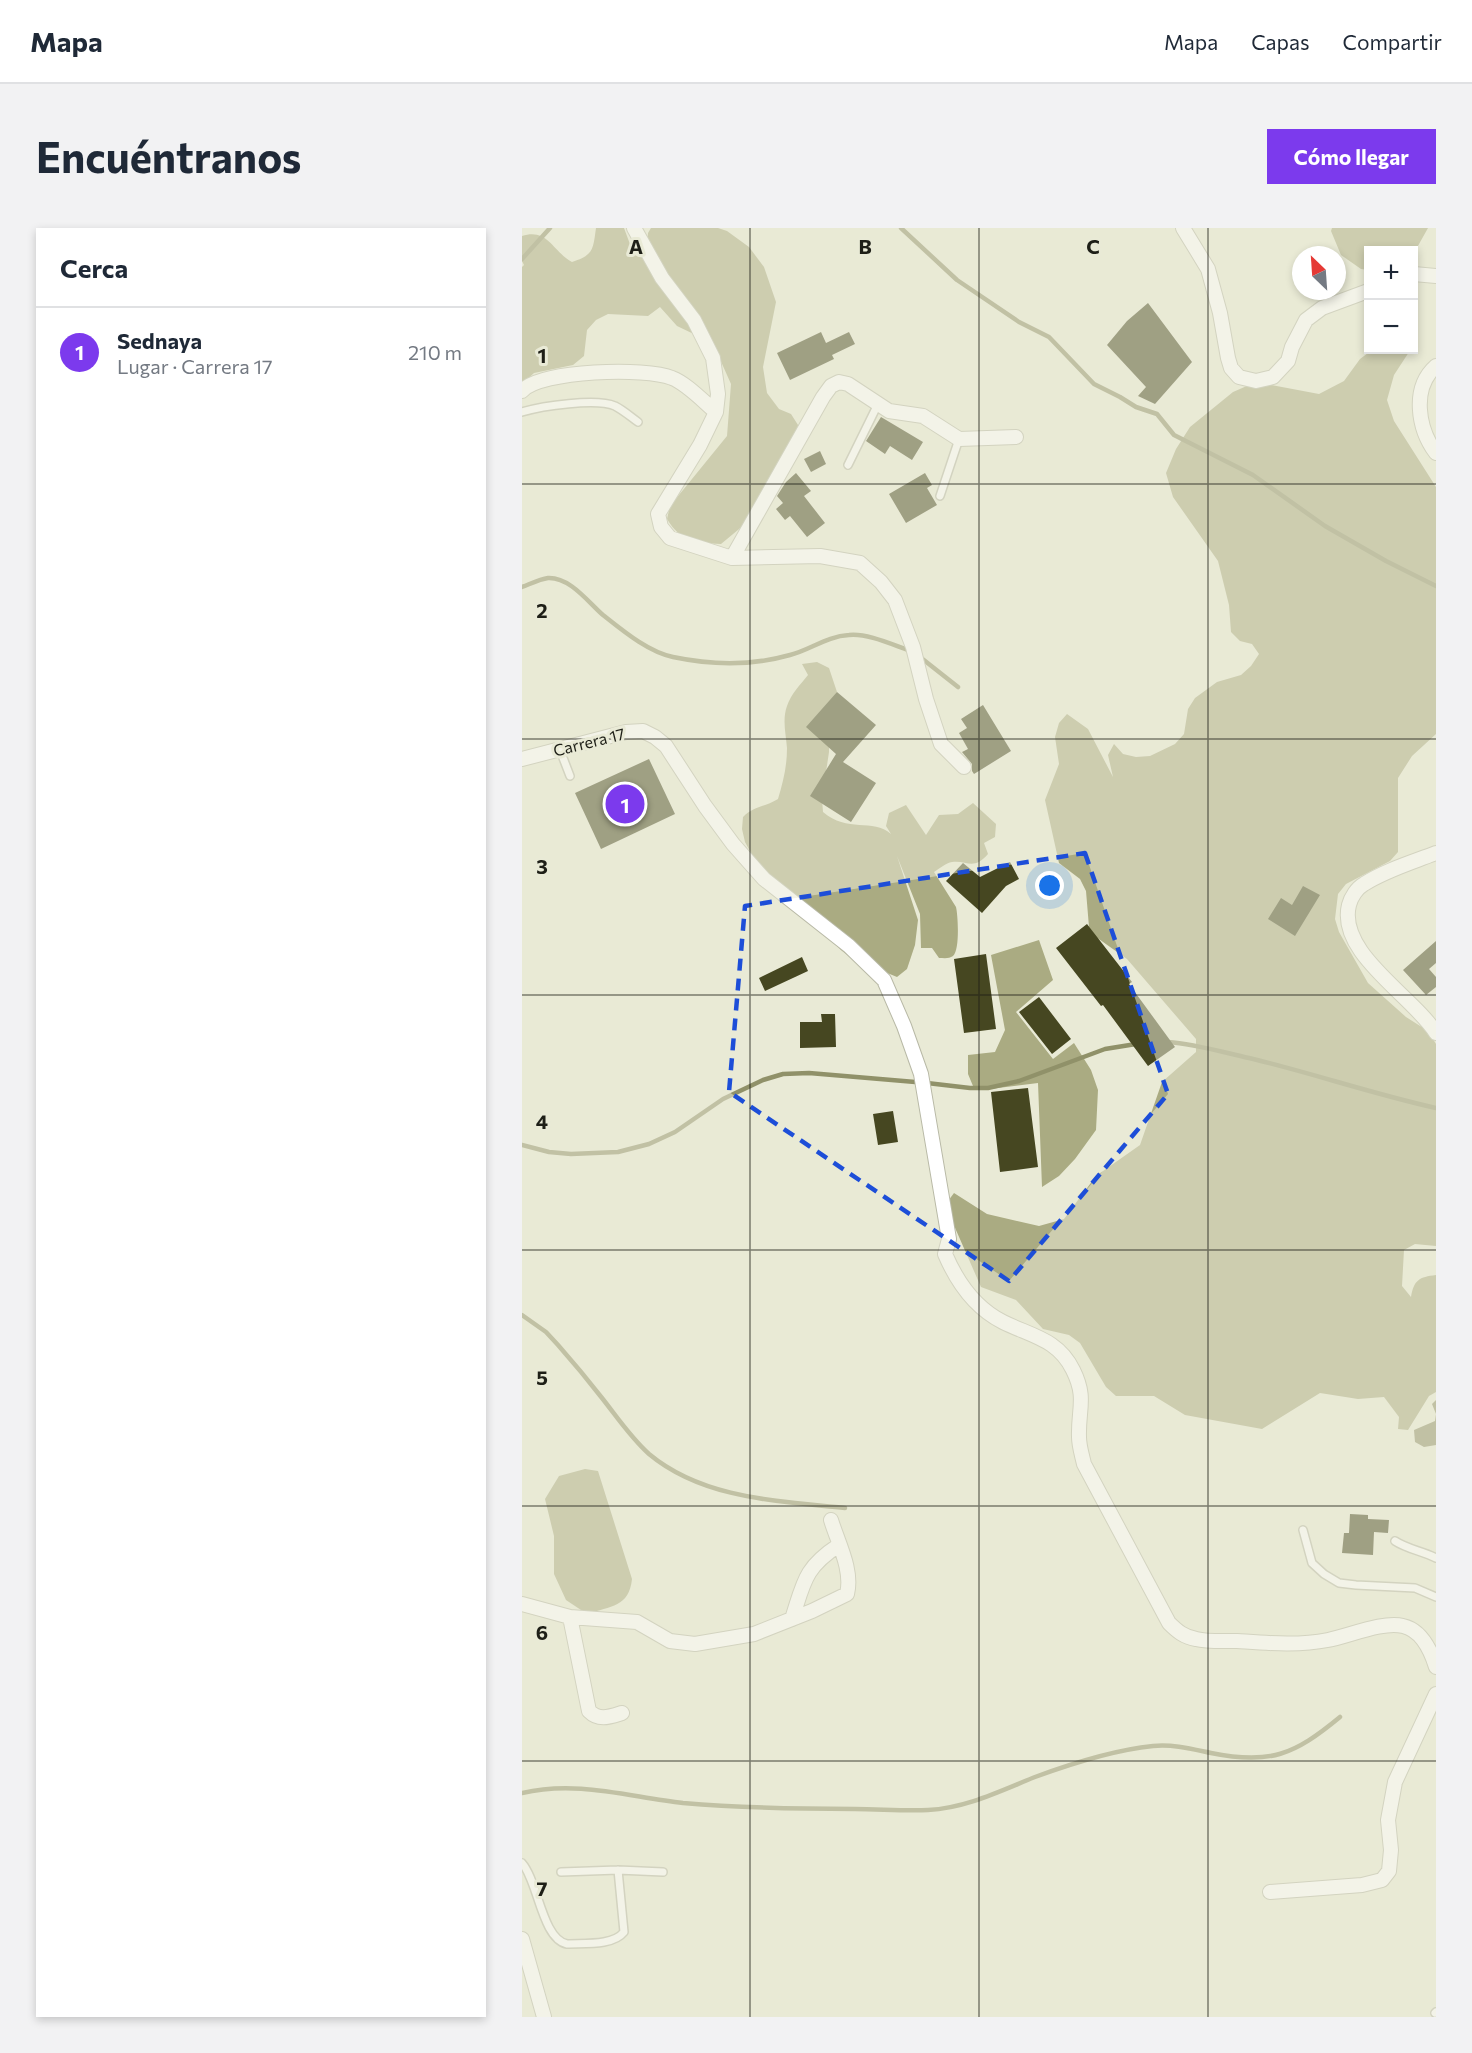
<!DOCTYPE html>
<html lang="es">
<head>
<meta charset="utf-8">
<style>
	body { margin:0; font-family:Commissioner,sans-serif; background:#f2f2f3; color:#1f2937 }
	.controls { position:absolute; right:18px; top:18px; display:grid; overflow:hidden; border-radius:0px; box-shadow:0 3px 9px #0003 }
	.controls button { width:54px; height:54px; display:grid; place-items:center; padding:0; border:0; border-bottom:2px solid #e0e1e3; background:#fff; color:#1f2937; font:30px sans-serif }
	.compass { position:absolute; left:770px; top:18px; width:54px; height:54px; border-radius:50%; background:#fff; box-shadow:0 3px 9px #0003; rotate:335deg }
	.you { position:absolute; left:528px; top:658px; width:21px; height:21px; margin:-15px; border:4px solid #fff; border-radius:50%; background:#1a73e8; box-shadow:0 0 0 9px #1a73e833 }
	.badge { display:grid; place-items:center; width:39px; height:39px; border-radius:50%; background:#7c3aed; color:#fff; font-size:20px; font-weight:700 }
	.pin { position:absolute; translate:-50% -50%; border:3px solid #fff; box-shadow:0 2px 6px #0006 }
	.list { margin:0; padding:0; list-style:none }
	h2 { display:flex; justify-content:space-between; align-items:center; height:78px; margin:0; padding:0 24px; font-size:26px }
	h2 small { font-size:20px; font-weight:400; color:#747a83 }
	.list li { display:grid; grid-template-columns:39px 1fr auto; gap:18px; align-items:center; box-sizing:border-box; height:90px; padding:0 24px; border-top:2px solid #e0e1e3 }
	.list b { display:block; font-size:22px; white-space:nowrap }
	.list p { margin:0; font-size:20px; white-space:nowrap; color:#747a83 }
	.list em { font-size:20px; font-style:normal; color:#747a83 }
	.map { position:relative; flex:none; width:914px; height:1789px; overflow:hidden; border-radius:0px }
	header { display:flex; align-items:center; gap:36px; box-sizing:border-box; height:84px; padding:0 30px; background:#fff; border-bottom:2px solid #e0e1e3 }
	header strong { font-size:28px }
	nav { display:flex; gap:33px; margin-inline-start:auto; font-size:21px }
	.intro { display:flex; align-items:center; justify-content:space-between; box-sizing:border-box; height:144px; padding:0 36px }
	h1 { margin:0; font-size:42px }
	.button { padding:15px 27px; border-radius:0px; background:#7c3aed; color:#fff; font-size:21px; font-weight:700 }
	main { display:flex; gap:36px; padding:0 36px }
	aside { flex:1; background:#fff; border-radius:0px; box-shadow:0 3px 9px #0003 }
	.map>svg:first-child { display:block }
</style>
</head>
<body>
<header>
<strong>Mapa</strong>
<nav><a>Mapa</a><a>Capas</a><a>Compartir</a></nav>
</header>
<div class="intro"><h1>Encuéntranos</h1><a class="button">Cómo llegar</a></div>
<main>
<aside>
<h2>Cerca<small></small></h2>
<ul class="list">
<li><span class="badge">1</span><div><b>Sednaya</b><p>Lugar · Carrera 17</p></div><em>210 m</em></li>
</ul>
</aside>
<div class="map">
<svg width="914" height="1789" viewBox="0 0 914 1789">
	<rect width="100%" height="100%" fill="#e9ead6"/>
	<path fill="#aaab82" d="M74 0H102L112 27 124 31 126 5 129 0H196L205 3 227 19 242 39 254 74 241 139 245 165 257 181 269 186 276 197 274 210 240 282 199 316C174 315 159 314 145 291L148 278 205 208 209 156 197 129 178 109 155 98 138 79 126 88 86 86 74 92 65 102 62 128 51 137 12 145 0 156V39L2 37 0 33V8C26 0 30 23 50 34 72 27 71 21 74 0Z
		M810 0H906L892 25V22H846V42L839 41 819 27 809 3Z
		M850 122H884L887 124 872 147 865 172 872 193 914 259V506L890 528 876 550V624L868 633 824 656 816 666 813 691 817 704 846 755 884 789 906 803 914 816V1018L893 1016 882 1022 880 1058 889 1069C892 1052 897 1049 914 1047V1164L907 1168 886 1202 876 1201 877 1189 862 1169 836 1171 798 1165 740 1201 663 1187 632 1168H594L584 1159 558 1115 547 1107 521 1101 494 1072 459 1059 423 977 432 965 465 986 517 998 542 991 574 948 618 917 640 854 674 824V811L605 731 574 709 567 699 564 663 558 651 537 635 523 572 537 536 533 509 537 495 545 486 566 501 591 549 586 527 592 516 601 526 614 529 628 528 653 516 662 506 666 481 673 470 695 454 719 447 729 438 737 426 730 416 718 413 709 404 707 377 696 333 651 269 644 245 654 221 668 199 711 164 734 154 797 166 822 153 838 131Z
		M295 434 307 440 315 464 307 487V524L300 571 301 584C325 605 351 590 369 606L364 598 367 585 384 577 404 607 417 587 436 586 451 575 474 596 473 609 462 615 466 626C451 643 446 632 430 634 424 635 417 641 412 644L434 679C436 687 438 722 431 728 427 731 422 730 417 730L410 720H399L398 686 375 628 396 692 393 717 385 741 375 749 329 730 319 722 235 636 223 614 220 601 221 589C232 578 243 579 256 571 261 554 265 539 265 520 264 506 260 492 265 478 269 466 278 457 286 447L280 436Z
		M517 712 531 752 494 784 531 831 552 815 569 842 576 862 574 902 553 931 537 948 520 959 516 855 460 862 451 858 446 846V827L473 824 483 802 469 727Z
		M63 1241 76 1243 110 1351C107 1379 89 1378 65 1386L44 1372 32 1346V1308L23 1271 37 1248Z"/>
	<path fill="#909169" d="M914 1172V1217L902 1219 893 1214 892 1202 913 1193 914 1186 910 1176Z"/>
	<g fill="none" stroke-linecap="round" stroke-linejoin="round">
		<path stroke="#909169" stroke-width="4.5" d="M379 0 435 52 497 94 527 109 572 156 598 169 614 179 635 186 652 207 731 247 803 298 864 333 914 358
			M0 31 28 0
			M0 359C8 356 18 351 26 350 48 349 66 374 81 387 100 402 126 424 151 429 189 437 229 438 268 427 288 422 305 408 327 407 346 405 371 417 389 423
			M398 429 436 459
			M646 814C673 816 700 824 727 830 790 845 851 866 914 880
			M0 917 27 924 49 926 96 924 127 916 153 904 201 871 241 852 261 846 287 845 405 855 448 860H466L497 853 583 821 614 816
			M0 1087 24 1104 36 1117C51 1134 66 1152 80 1170 95 1189 109 1210 127 1226 181 1271 256 1273 323 1280
			M0 1565C55 1552 107 1569 161 1575 219 1580 276 1581 333 1581 357 1581 381 1583 406 1582 444 1580 478 1563 513 1549 551 1535 591 1522 631 1518 651 1516 670 1521 689 1525 748 1537 772 1527 818 1489"/>
	</g>
	<path fill="#464721" d="M626 75 670 134 633 176 616 168 624 159 585 117 605 93Z
		M299 104 304 115 327 104 333 116 310 127 312 131 268 152 255 125Z
		M359 189 401 214 390 232 368 218 363 226 344 213Z
		M298 223 304 236 289 244 282 231Z
		M274 245 289 263 282 268 303 295 285 309 268 288 263 292 254 281 261 275 255 268 264 254Z
		M403 245 410 257 405 260 415 277 384 295 367 266Z
		M315 464 354 497 321 534 354 555 329 594 288 568 314 526 284 499Z
		M461 477 489 523 452 546 450 543V536L440 524 446 521 437 505 445 500 439 491Z
		M127 531 153 586 79 621 53 565Z
		M488 634 497 651 484 658 460 685 424 653 441 635 458 649Z
		M781 658 798 667 773 708 746 691 759 670 770 677Z
		M565 696 610 754 607 756 653 819 626 838 581 777 579 778 534 720Z
		M914 713V735L907 741 914 749V759L904 767 881 742Z
		M464 726 474 801 442 805 432 731Z
		M280 729 286 743 243 763 237 750Z
		M517 769 549 811 530 826 497 784Z
		M299 786H313L314 819 278 820V794H300Z
		M506 860 516 939 478 944 469 864Z
		M371 883 376 914 356 917 351 886Z
		M828 1286 846 1287V1291L867 1292 866 1305 852 1304 851 1327 820 1325 822 1305H827Z"/>
	<g fill="none" stroke-linecap="round" stroke-linejoin="round">
		<defs>
			<path id="lane" d="M0 184C20 178 74 170 93 178 101 182 109 189 116 194
				M326 237 356 176
				M418 268 437 211
				M38 522 48 548
				M781 1302 790 1335 802 1346 817 1355 834 1357 893 1360 914 1369
				M873 1313C885 1321 900 1323 914 1330
				M0 1635C16 1653 20 1711 45 1716 62 1715 91 1718 102 1704L96 1642
				M39 1644 96 1642 141 1644
				M913 1785 914 1784"/>
			<path id="street" d="M112 0 140 50 172 92 191 130 196 166 194 184 178 217 136 286 139 299 148 310 210 330 298 328 338 335 359 354 373 372 391 419 404 471 419 516 442 539
				M661 0 686 41 698 85 706 130 709 140 717 149 734 153 751 149 766 133 770 119 784 92 800 80 846 63
				M892 46 914 48
				M914 138C889 160 896 201 914 225
				M0 163C19 142 124 139 150 150 164 155 182 174 194 184
				M210 330 301 169 309 158 317 154 326 156 367 183 401 188 437 211 494 209
				M0 531 104 504 121 503 133 509 144 518 183 578 211 616 242 651 327 718 362 752 382 798 399 846 427 1011 423 1026C435 1054 453 1080 481 1094 509 1108 536 1111 551 1142 565 1170 556 1181 557 1209 557 1218 560 1227 562 1236L647 1395C655 1403 662 1409 674 1411 686 1414 701 1413 715 1413 745 1415 776 1418 806 1412 827 1408 861 1393 881 1398 899 1402 909 1423 914 1439
				M914 625C891 634 864 642 842 656 835 660 829 669 827 677 815 725 891 768 914 805
				M0 1376 48 1389 115 1394 148 1413 173 1416 232 1406 290 1383 325 1366C331 1342 316 1315 309 1292
				M48 1389 67 1483C77 1493 87 1489 100 1485
				M270 1391C282 1354 282 1340 317 1317
				M748 1664 840 1657 860 1652 867 1643 869 1622 866 1592 873 1554 914 1466
				M0 1711 22 1789"/>
		</defs>
		<use href="#lane" stroke="#b8b9a6" stroke-width="10"/>
		<use href="#street" stroke="#b8b9a6" stroke-width="16"/>
		<use href="#lane" stroke="#fff" stroke-width="7"/>
		<use href="#street" stroke="#fff" stroke-width="14"/>
	</g>
	<path d="M0 0H914V1789H0ZM563 625 646 866 487 1053 207 864 223 678Z" fill="#e9ead6" fill-opacity=".55" fill-rule="evenodd"/>
	<path fill="none" stroke="#1d4ed8" stroke-width="4.5" stroke-dasharray="12 8" stroke-linejoin="round" d="M563 625 646 866 487 1053 207 864 223 678Z"/>
	<path fill="none" stroke="#1e1f17" stroke-width="1.5" stroke-opacity="0.55" d="M228 0V1789M457 0V1789M686 0V1789M0 256H914M0 511H914M0 767H914M0 1022H914M0 1278H914M0 1533H914"/>
	<g text-anchor="middle" stroke-width="6" stroke-linejoin="round" paint-order="stroke">
		<g font-size="16" fill="#1e1f17" stroke="#e9ead6">
			<text transform="translate(67 514) rotate(-14)" y="6">Carrera 17</text>
		</g>
	</g>
	<g font-size="20" text-anchor="middle" font-weight="bold" fill="#1e1f17" stroke="#e9ead6" stroke-width="6" stroke-linejoin="round" paint-order="stroke">
		<text x="114" y="26">A</text>
		<text x="343" y="26">B</text>
		<text x="571" y="26">C</text>
		<text x="20" y="135">1</text>
		<text x="20" y="390">2</text>
		<text x="20" y="646">3</text>
		<text x="20" y="901">4</text>
		<text x="20" y="1157">5</text>
		<text x="20" y="1412">6</text>
		<text x="20" y="1668">7</text>
	</g>
</svg>
<div class="controls">
<button>+</button>
<button>−</button>
</div>
<svg class="compass" viewBox="-18 -18 36 36"><path d="M0-13l5 13h-10z" fill="#e53935"/><path d="M0 13l5-13h-10z" fill="#747a83"/></svg>
<div class="you"></div>
<div class="pin badge" style="left:103px;top:576px">1</div>
</div>
</main>
</body>
</html>
